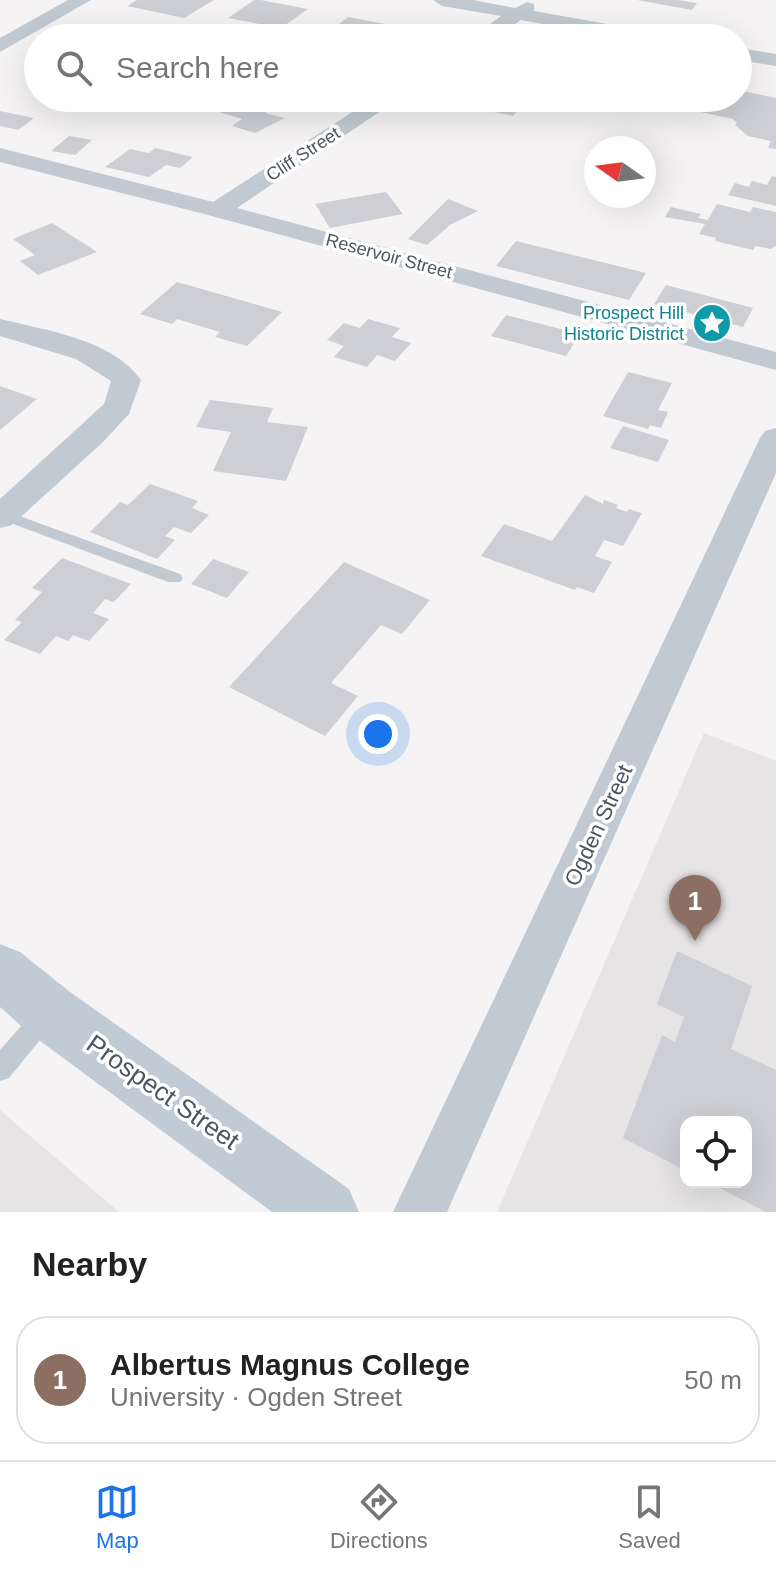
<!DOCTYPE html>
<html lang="en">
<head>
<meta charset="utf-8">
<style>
	body { margin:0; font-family:Arial,sans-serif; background:#f2f2f2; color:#222 }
	.controls { position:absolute; right:24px; bottom:24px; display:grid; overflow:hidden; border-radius:16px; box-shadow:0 8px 32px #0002 }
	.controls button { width:72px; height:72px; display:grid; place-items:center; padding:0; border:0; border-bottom:2px solid #e0e0e0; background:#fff; color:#222; font:40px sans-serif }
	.compass { position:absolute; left:584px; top:136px; width:72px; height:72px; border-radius:50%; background:#fff; box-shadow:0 8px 32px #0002; rotate:284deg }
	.you { position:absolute; left:378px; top:734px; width:28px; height:28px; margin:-20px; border:6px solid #fff; border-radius:50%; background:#1a73e8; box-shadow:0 0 0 12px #1a73e833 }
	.badge { display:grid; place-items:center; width:52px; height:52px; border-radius:50%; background:#1a73e8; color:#fff; font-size:26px; font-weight:700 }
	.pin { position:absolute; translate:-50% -66px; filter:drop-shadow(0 2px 4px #0008) }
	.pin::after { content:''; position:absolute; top:42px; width:28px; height:24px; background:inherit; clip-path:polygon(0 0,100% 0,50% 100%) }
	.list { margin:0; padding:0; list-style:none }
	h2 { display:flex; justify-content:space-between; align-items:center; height:104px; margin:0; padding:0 32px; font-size:34px }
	h2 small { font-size:26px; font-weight:400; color:#767676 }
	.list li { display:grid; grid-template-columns:52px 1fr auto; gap:24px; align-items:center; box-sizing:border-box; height:128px; margin:0 16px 16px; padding:0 16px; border:2px solid #e0e0e0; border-radius:32px }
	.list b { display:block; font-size:30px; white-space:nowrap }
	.list p { margin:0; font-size:26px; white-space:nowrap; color:#767676 }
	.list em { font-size:26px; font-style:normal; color:#767676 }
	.icon { flex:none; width:44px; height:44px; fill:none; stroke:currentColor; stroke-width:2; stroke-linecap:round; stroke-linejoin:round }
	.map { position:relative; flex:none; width:776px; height:1212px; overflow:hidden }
	.search { position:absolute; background:#fff; box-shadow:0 8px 32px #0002; left:24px; right:24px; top:24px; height:88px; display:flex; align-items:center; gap:20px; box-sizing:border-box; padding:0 28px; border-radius:44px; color:#767676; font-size:30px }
	.sheet { height:248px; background:#fff }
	nav { display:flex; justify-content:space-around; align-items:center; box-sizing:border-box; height:112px; border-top:2px solid #e0e0e0; background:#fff; font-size:22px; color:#767676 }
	nav a { display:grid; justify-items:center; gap:4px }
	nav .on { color:#1a73e8 }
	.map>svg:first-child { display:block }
</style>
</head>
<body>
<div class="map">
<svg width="776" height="1212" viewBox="0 0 776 1212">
	<rect width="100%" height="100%" fill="#f5f3f3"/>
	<path fill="#e6e4e5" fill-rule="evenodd" d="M704 733 776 761V1212H497ZM686 1122H746V1182H686Z
		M0 1110 119 1212H0Z"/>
	<path fill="#cdcfd5" d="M137 0H214L184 18 127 6Z
		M254 0H261L308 9 281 28 228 18Z
		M637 0H678L697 3 692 10Z
		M348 17 402 27 389 38 323 36Z
		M738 90 776 98V149L768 148 771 141 748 136 735 125 737 123 733 119 682 108 690 98 721 101 724 98H738Z
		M267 98 283 100 265 113 285 118 255 133 232 126 242 119 219 112 233 103 246 107Z
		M485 98H523L518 103 524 104 513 116 475 108Z
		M0 111 34 118 18 130 0 126Z
		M69 136 92 140 75 155 51 151Z
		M155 148 193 157 180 168 166 165 149 177 105 167 130 149 149 153Z
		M772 176 776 177V206L728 195 735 183 749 187 752 181 767 185Z
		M386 192 403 214 330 228 315 204Z
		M448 199 478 211 450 225 427 245 408 239Z
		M717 204 750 212 753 207 776 212V246L771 249 755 246 753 250 715 241 716 238 699 234 705 224 665 217 671 207 701 214 698 218 708 220Z
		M52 223 97 252 38 275 20 261 35 255 13 239Z
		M516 241 646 273 629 300 496 266Z
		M177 282 282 312 247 346 215 337 220 332 177 319 172 324 140 314Z
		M666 285 753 308 743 327 654 304Z
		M506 315 580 334 566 356 491 336Z
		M368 319 400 328 392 337 411 343 395 361 377 355 367 367 334 357 344 346 327 340 344 323 360 328Z
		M628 372 672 383 658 410 668 412 661 428 650 425 648 429 603 416Z
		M0 386 37 399 0 430Z
		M210 400 273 408 267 422 308 427 286 481 213 471 231 432 196 427Z
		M623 426 669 440 658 462 610 448Z
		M150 484 198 501 192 508 209 515 191 533 174 527 165 536 175 540 157 559 90 532 120 502 128 505Z
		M585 495 603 504 604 500 618 505 616 508 627 512 629 509 642 513 623 546 604 540 595 556 612 562 594 593 577 587 575 590 481 556 504 524 552 541Z
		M62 558 131 584 114 602 105 599 93 613 109 619 89 641 73 635 68 641 56 636 40 654 4 640 22 622 15 620 42 592 32 588Z
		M213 559 249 572 227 598 191 584Z
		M344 562 430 600 402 634 381 625 331 683 358 696 325 736 229 687Z
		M677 951 752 986 731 1049 776 1070V1212H766L708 1182H746V1122H686V1171L623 1138 662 1035 675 1042 684 1017 657 1004Z"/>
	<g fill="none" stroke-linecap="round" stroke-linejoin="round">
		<path fill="#c1cad2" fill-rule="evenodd" d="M0 509 180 574 183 578 180 582H168L0 519Z
			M45 1004 53 1008 57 1016 53 1024 9 1078 0 1081V1050L37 1008Z"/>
		<path fill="#c1cad2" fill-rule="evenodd" d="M68 0H91L0 52V38Z
			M433 0H473L515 8 527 2 534 4V11L652 32 662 38H620L521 20 494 38H471L501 16 442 6Z
			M738 48 776 54V66L738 60Z
			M374 98H400L237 208 776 352V370L208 215 0 162V148L213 202Z
			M0 319C45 330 112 339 141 380L129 414 103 442 12 525 0 528V499L104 404 111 381 76 359 0 336Z
			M776 428V473L447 1212H393L760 438 765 431Z"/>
		<path fill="#c1cbd6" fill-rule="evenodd" d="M0 944 20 952 70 992 349 1189 359 1212H272L28 1032 0 1007Z"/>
	</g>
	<defs>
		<symbol id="sight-disc" viewBox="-11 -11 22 22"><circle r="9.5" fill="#0f9aa8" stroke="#fff"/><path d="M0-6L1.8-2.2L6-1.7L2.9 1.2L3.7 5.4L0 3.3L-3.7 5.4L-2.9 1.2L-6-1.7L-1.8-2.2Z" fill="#fff"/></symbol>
	</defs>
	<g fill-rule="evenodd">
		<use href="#sight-disc" x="690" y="301" width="44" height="44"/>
	</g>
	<g text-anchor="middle" stroke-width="7" stroke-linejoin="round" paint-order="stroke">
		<g font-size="18" fill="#4a5661" stroke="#fff">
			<text transform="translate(303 154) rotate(-33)" y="6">Cliff Street</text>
			<text transform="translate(389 256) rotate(15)" y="6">Reservoir Street</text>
		</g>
		<g font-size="18" fill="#0d838f" stroke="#fff" text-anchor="end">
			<text x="684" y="319">Prospect Hill<tspan x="684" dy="21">Historic District</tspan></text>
		</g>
		<g font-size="22" fill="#4a5661" stroke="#fff">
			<text transform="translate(598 825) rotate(-65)" y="8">Ogden Street</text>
		</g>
		<g font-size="26" fill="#4a5661" stroke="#fff">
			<text transform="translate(163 1092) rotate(35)" y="9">Prospect Street</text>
		</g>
	</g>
</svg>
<div class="controls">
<button><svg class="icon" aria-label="locate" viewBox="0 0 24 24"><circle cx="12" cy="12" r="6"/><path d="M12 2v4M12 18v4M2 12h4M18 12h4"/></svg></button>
</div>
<svg class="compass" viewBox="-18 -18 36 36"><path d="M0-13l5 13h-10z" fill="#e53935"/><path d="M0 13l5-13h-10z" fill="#767676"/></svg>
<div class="you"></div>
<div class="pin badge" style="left:695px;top:941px;background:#8d6e63">1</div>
<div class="search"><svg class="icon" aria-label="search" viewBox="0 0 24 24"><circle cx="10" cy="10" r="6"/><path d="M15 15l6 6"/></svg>Search here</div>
</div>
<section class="sheet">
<h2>Nearby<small></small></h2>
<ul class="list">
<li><span class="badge" style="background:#8d6e63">1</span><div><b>Albertus Magnus College</b><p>University · Ogden Street</p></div><em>50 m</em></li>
</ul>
</section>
<nav>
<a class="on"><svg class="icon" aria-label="map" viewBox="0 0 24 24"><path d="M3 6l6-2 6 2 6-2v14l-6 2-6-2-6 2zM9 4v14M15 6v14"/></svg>Map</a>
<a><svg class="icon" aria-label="directions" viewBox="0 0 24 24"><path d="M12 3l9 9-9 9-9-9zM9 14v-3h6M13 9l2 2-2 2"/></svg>Directions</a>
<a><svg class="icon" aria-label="saved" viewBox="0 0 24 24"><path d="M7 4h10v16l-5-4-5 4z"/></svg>Saved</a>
</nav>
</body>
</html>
